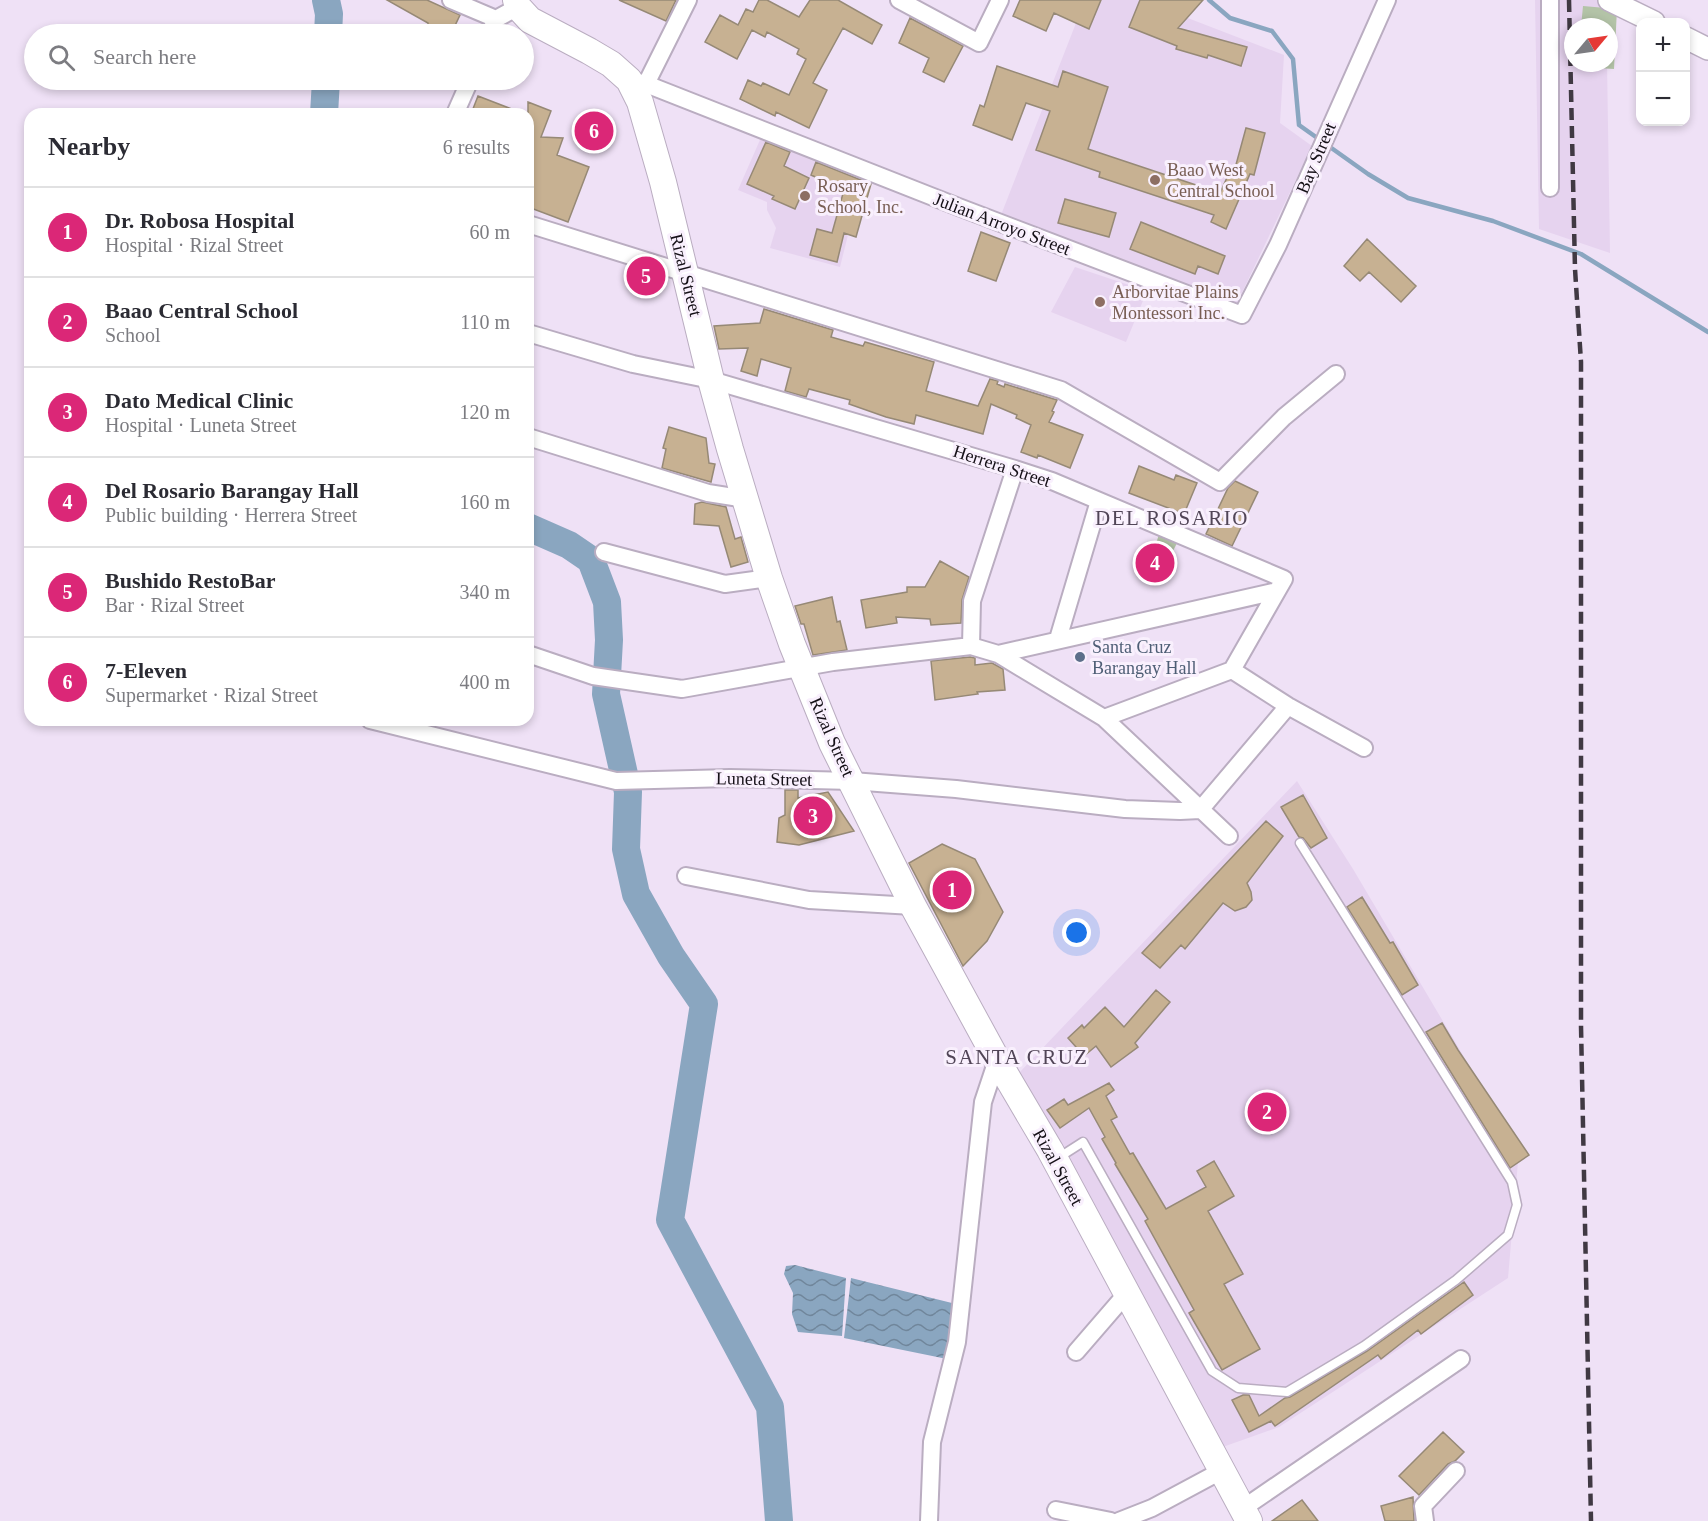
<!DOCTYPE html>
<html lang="en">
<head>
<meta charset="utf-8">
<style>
	body { margin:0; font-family:"Times New Roman",serif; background:#f2f2f3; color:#2b2b33 }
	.controls { position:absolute; right:18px; top:18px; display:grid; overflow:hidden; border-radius:12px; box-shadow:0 3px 9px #0003 }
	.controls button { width:54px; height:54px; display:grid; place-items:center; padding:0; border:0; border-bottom:2px solid #e1e1e2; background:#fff; color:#2b2b33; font:30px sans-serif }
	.compass { position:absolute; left:1564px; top:18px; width:54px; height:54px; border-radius:50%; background:#fff; box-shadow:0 3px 9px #0003; rotate:61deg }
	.you { position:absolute; left:1077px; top:933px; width:21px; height:21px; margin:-15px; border:4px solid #fff; border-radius:50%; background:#1a73e8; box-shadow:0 0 0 9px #1a73e833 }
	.badge { display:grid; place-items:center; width:39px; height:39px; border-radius:50%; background:#db2777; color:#fff; font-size:20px; font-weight:700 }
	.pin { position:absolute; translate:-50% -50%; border:3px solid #fff; box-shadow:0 2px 6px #0006 }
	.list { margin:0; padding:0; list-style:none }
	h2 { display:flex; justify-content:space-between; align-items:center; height:78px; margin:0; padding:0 24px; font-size:26px }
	h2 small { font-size:20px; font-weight:400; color:#7c7c81 }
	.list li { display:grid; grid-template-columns:39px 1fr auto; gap:18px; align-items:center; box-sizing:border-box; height:90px; padding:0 24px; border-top:2px solid #e1e1e2 }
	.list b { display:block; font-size:22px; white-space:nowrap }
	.list p { margin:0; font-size:20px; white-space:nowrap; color:#7c7c81 }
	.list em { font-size:20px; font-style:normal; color:#7c7c81 }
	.icon { flex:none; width:33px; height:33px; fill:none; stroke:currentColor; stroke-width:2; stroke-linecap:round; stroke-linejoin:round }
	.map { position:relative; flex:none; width:1708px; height:1521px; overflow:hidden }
	.search { position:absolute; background:#fff; box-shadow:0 3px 9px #0003; left:24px; top:24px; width:510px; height:66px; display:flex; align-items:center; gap:15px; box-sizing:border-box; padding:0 21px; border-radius:33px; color:#7c7c81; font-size:22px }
	.panel { position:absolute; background:#fff; box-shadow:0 3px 9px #0003; left:24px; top:108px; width:510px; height:618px; border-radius:18px }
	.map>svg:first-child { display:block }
</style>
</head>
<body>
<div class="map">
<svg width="1708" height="1521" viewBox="0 0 1708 1521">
	<defs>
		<pattern id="water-waves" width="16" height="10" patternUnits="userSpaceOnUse" patternTransform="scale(1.5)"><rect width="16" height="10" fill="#8aa6c0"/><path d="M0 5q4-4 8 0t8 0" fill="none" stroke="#70869b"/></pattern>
	</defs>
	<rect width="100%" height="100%" fill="#efe1f6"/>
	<path fill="#e6d3ef" d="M1085 0H1141L1284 55 1280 123 1312 146 1237 303 1001 215Z
		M1535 0H1606L1607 27H1573V63H1607L1610 253 1539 229Z
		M763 133 863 175 840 267 770 248 776 228 767 210V202L738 190Z
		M1075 267 1147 291 1126 342 1051 312Z
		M1297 781 1353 869 1519 1150 1508 1278 1279 1427 1220 1448 1018 1074Z"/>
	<path fill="#b3c3a7" d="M1583 6 1617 9 1614 69 1579 67V63H1609V27H1581Z
		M1159 534 1178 541 1168 561 1153 554Z"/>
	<path fill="url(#water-waves)" d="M795 1265 846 1278 842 1336 798 1332 792 1314 793 1293 784 1274 786 1266Z
		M851 1278 956 1304 947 1359 844 1338Z"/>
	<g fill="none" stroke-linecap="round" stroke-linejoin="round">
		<path stroke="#8aa6c0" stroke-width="4.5" d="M1209 0 1230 18 1272 31 1293 59 1299 125 1368 174 1408 198 1493 221 1581 254 1708 332"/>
		<path stroke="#8aa6c0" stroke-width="28" d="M326 0 329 14 328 34
			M324 114 326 80
			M528 527 569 545 591 560 607 602 609 640 606 694 628 792 626 849 636 894 671 956 704 1004 670 1220 770 1407 779 1521"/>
	</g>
	<path fill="#c7b192" stroke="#968976" stroke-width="1.5" d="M387 0H427L460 15 451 34H448L428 26V23Z
		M619 0H676L666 21Z
		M759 0H767L799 17 810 0H838L882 25 872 44 843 28 813 83 827 90 809 128 776 112 775 116 740 99 748 80 761 86 763 83 789 95 806 59 797 54 799 49 767 32 765 37 752 30 737 59 705 42 720 15 738 25 746 9 753 12Z
		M1020 0H1101L1089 29 1054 13 1046 31 1013 16Z
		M1140 0H1203L1178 28 1247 47 1241 66 1208 55 1207 58 1176 49 1177 46 1129 27Z
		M910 18 963 46 944 82 923 72 929 58 899 43Z
		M997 66 1058 87 1063 71 1108 87 1088 149 1220 193 1230 171 1234 172 1246 128 1265 133 1254 175 1250 174 1226 229 1211 222 1214 215 1099 177 1100 172 1036 150 1050 111 1026 103 1012 140 973 125 980 105 984 107Z
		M478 96 522 113V114H471Z
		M528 102 551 111 541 137 563 138 557 155 589 167 568 222 528 207Z
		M766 142 790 152 784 166 809 178 795 209 772 199 774 196 747 184Z
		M816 162 871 184 856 237 844 233 837 262 810 255 817 229 832 233 844 190 811 175Z
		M1065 199 1116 213 1109 237 1058 223Z
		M1141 222 1225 256 1218 274 1198 266 1195 274 1130 249Z
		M981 232 1010 243 996 281 968 271Z
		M1367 239 1416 286 1401 302 1369 272 1360 281 1344 266Z
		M764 309 833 330 831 337 863 346 865 342 934 362 926 391 978 406 990 379 998 381 997 384 1004 387 1005 384 1057 400 1052 411 1054 412 1049 422 1083 435 1070 468 1038 455 1037 458 1021 452 1031 425 1016 418 1017 415 991 404 983 434 916 415 914 424 886 417 849 404 850 400 809 389 806 397 785 391 791 368 761 359 757 376 741 371 748 348 719 349 714 326 760 323Z
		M669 427 706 438 709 463 715 464 711 482 662 468 666 449 663 448Z
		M1139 466 1174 480 1176 475 1197 483 1184 514 1129 493Z
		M1235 481 1258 492 1232 546 1206 534 1228 488Z
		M702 502 726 507 735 539 741 537 748 562 731 567 719 526 694 524 695 504Z
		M940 561 969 577 962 600 961 623 931 625 930 619 896 617 897 623 866 628 861 600 907 592V587H925Z
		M832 597 837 622 840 621 847 650 813 655 804 624H801L795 606Z
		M970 657 975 658V665L992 663 1003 669 1005 690 977 692 978 694 935 700 931 661Z
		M785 790H798V798L828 792 854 831 799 845 777 842 779 818 785 815Z
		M1303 795 1327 838 1311 848 1303 838 1299 837 1281 807Z
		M1266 821 1283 836 1247 883 1251 892 1252 900 1246 907 1235 911 1223 903 1185 949 1181 945 1160 968 1142 953Z
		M942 844 975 859 1003 912 987 941 963 966 909 863Z
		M1362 897 1390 943 1393 942 1418 985 1402 995 1347 907Z
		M1156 990 1170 1002 1135 1043 1138 1047 1111 1067 1096 1046 1084 1056 1068 1038 1082 1025 1084 1028 1105 1007 1124 1027Z
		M1442 1023 1458 1050 1529 1155 1510 1168 1426 1032Z
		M1109 1083 1114 1090 1106 1096 1117 1117 1111 1120 1130 1154 1133 1153 1166 1209 1206 1187 1197 1171 1214 1161 1234 1196 1208 1211 1243 1274 1224 1284 1260 1349 1222 1370 1189 1313 1194 1310 1145 1221 1148 1219 1115 1164 1116 1163 1102 1139 1105 1137 1089 1108 1060 1128 1047 1110 1064 1099 1068 1105Z
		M1464 1282 1473 1295 1421 1334 1418 1330 1381 1359 1378 1355 1275 1426 1271 1421 1249 1432 1232 1400 1243 1395H1249L1259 1416 1285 1398 1290 1397 1367 1351Z
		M1443 1432 1464 1452 1455 1461 1448 1464 1419 1495 1399 1476Z
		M1413 1497 1414 1521H1385L1381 1506Z
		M1302 1500 1318 1521H1272Z"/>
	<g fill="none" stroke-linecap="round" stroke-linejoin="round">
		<defs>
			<path id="service" d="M1058 1158 1083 1142 1212 1371 1238 1388 1287 1392 1364 1346 1456 1280 1508 1235 1517 1205 1512 1182 1300 843"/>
			<path id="minor" d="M451 0 496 19 518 7
				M899 0 979 43 1000 0
				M489 34 496 19
				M629 80 646 84 956 206 1242 315 1278 245 1387 0
				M646 84 688 0
				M455 114 470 80
				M1550 188V0
				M528 224 1061 390 1220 482 1284 417 1336 374
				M528 333 633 364 711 380 1015 469 1052 481 1284 579 1232 670 1104 718
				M528 437 708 493 746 499
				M604 552 725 584 769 578
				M1058 639 1099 501
				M971 646 972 601 1015 469
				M528 654 593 676 682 689 833 662 971 646 998 654 1104 718 1229 836
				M998 654 1277 591
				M1232 670 1288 706 1364 748
				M370 720 616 781 730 778 852 781 956 789 1125 809 1180 811 1200 810 1288 706
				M686 876 809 900 913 906
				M1076 1352 1127 1293
				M1242 1509 1461 1359
				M1056 1510 1111 1521
				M929 1521 932 1442 957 1342 983 1102 997 1060
				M1119 1521 1152 1508 1221 1471
				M1425 1521 1423 1506 1456 1471"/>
			<path id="tertiary" d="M1609 0 1654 22
				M1686 38 1708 49"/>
			<path id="primary" d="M516 0 518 7 530 20 589 51 611 64 629 80 640 102 663 182 711 380 730 449 769 578 792 644 832 743 913 906 997 1060 1050 1150 1249 1521"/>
		</defs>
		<use href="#service" stroke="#baadc1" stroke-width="11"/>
		<use href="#minor" stroke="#baadc1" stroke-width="20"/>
		<use href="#tertiary" stroke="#baadc1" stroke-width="24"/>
		<use href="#primary" stroke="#baadc1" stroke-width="28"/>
		<use href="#service" stroke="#fff" stroke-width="8"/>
		<use href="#minor" stroke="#fff" stroke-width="16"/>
		<use href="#tertiary" stroke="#fff" stroke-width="21"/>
		<use href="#primary" stroke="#fff" stroke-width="26"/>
		<path stroke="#403943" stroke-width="4.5" stroke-dasharray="12 6" stroke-linecap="butt" d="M1569 0 1575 269 1581 362V1026L1591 1521"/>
	</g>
	<g fill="#8d6e63" stroke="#f9f0fd" stroke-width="2">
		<circle cx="1155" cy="180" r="6"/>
		<circle cx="805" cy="196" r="6"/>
		<circle cx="1100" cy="302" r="6"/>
	</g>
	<circle fill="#5c6f8a" stroke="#f9f0fd" stroke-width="2" cx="1080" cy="657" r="6"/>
	<g text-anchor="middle" stroke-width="6" stroke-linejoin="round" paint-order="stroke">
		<g font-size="18" fill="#151017" stroke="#f9f0fd">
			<text transform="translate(1316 158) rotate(-67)" y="6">Bay Street</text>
			<text transform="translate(1002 224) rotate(21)" y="6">Julian Arroyo Street</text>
			<text transform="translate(686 275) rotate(76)" y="6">Rizal Street</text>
			<text transform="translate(1002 466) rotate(18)" y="6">Herrera Street</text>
			<text transform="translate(832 737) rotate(66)" y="6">Rizal Street</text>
			<text transform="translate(764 779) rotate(1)" y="6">Luneta Street</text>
			<text transform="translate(1058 1167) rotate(61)" y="6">Rizal Street</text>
		</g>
		<g font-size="18" fill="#785e54" stroke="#f9f0fd" text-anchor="start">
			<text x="1167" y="176">Baao West<tspan x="1167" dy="21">Central School</tspan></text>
			<text x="817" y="192">Rosary<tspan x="817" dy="21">School, Inc.</tspan></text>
			<text x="1112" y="298">Arborvitae Plains<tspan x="1112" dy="21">Montessori Inc.</tspan></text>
		</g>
		<g font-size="18" fill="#4e5e75" stroke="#f9f0fd" text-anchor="start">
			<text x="1092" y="653">Santa Cruz<tspan x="1092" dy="21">Barangay Hall</tspan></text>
		</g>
		<g font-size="21" letter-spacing="1.5" fill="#514557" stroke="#f9f0fd">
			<text x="1172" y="525">DEL ROSARIO</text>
			<text x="1017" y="1064">SANTA CRUZ</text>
		</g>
	</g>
</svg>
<div class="controls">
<button>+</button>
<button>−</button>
</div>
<svg class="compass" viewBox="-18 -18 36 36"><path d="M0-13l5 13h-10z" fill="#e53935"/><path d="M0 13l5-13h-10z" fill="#7c7c81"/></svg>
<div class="you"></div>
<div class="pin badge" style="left:952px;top:890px">1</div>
<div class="pin badge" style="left:1267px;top:1112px">2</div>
<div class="pin badge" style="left:813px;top:816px">3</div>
<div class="pin badge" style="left:1155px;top:563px">4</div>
<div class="pin badge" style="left:646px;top:276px">5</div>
<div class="pin badge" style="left:594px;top:131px">6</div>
<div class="search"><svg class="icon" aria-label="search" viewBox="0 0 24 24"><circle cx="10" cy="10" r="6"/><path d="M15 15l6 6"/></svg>Search here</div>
<section class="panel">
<h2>Nearby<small>6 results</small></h2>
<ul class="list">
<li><span class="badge">1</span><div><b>Dr. Robosa Hospital</b><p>Hospital · Rizal Street</p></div><em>60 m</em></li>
<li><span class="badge">2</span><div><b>Baao Central School</b><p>School</p></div><em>110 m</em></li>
<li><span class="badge">3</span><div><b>Dato Medical Clinic</b><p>Hospital · Luneta Street</p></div><em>120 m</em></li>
<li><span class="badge">4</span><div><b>Del Rosario Barangay Hall</b><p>Public building · Herrera Street</p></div><em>160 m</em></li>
<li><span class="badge">5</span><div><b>Bushido RestoBar</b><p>Bar · Rizal Street</p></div><em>340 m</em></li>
<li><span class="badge">6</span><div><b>7-Eleven</b><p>Supermarket · Rizal Street</p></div><em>400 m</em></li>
</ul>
</section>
</div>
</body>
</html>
